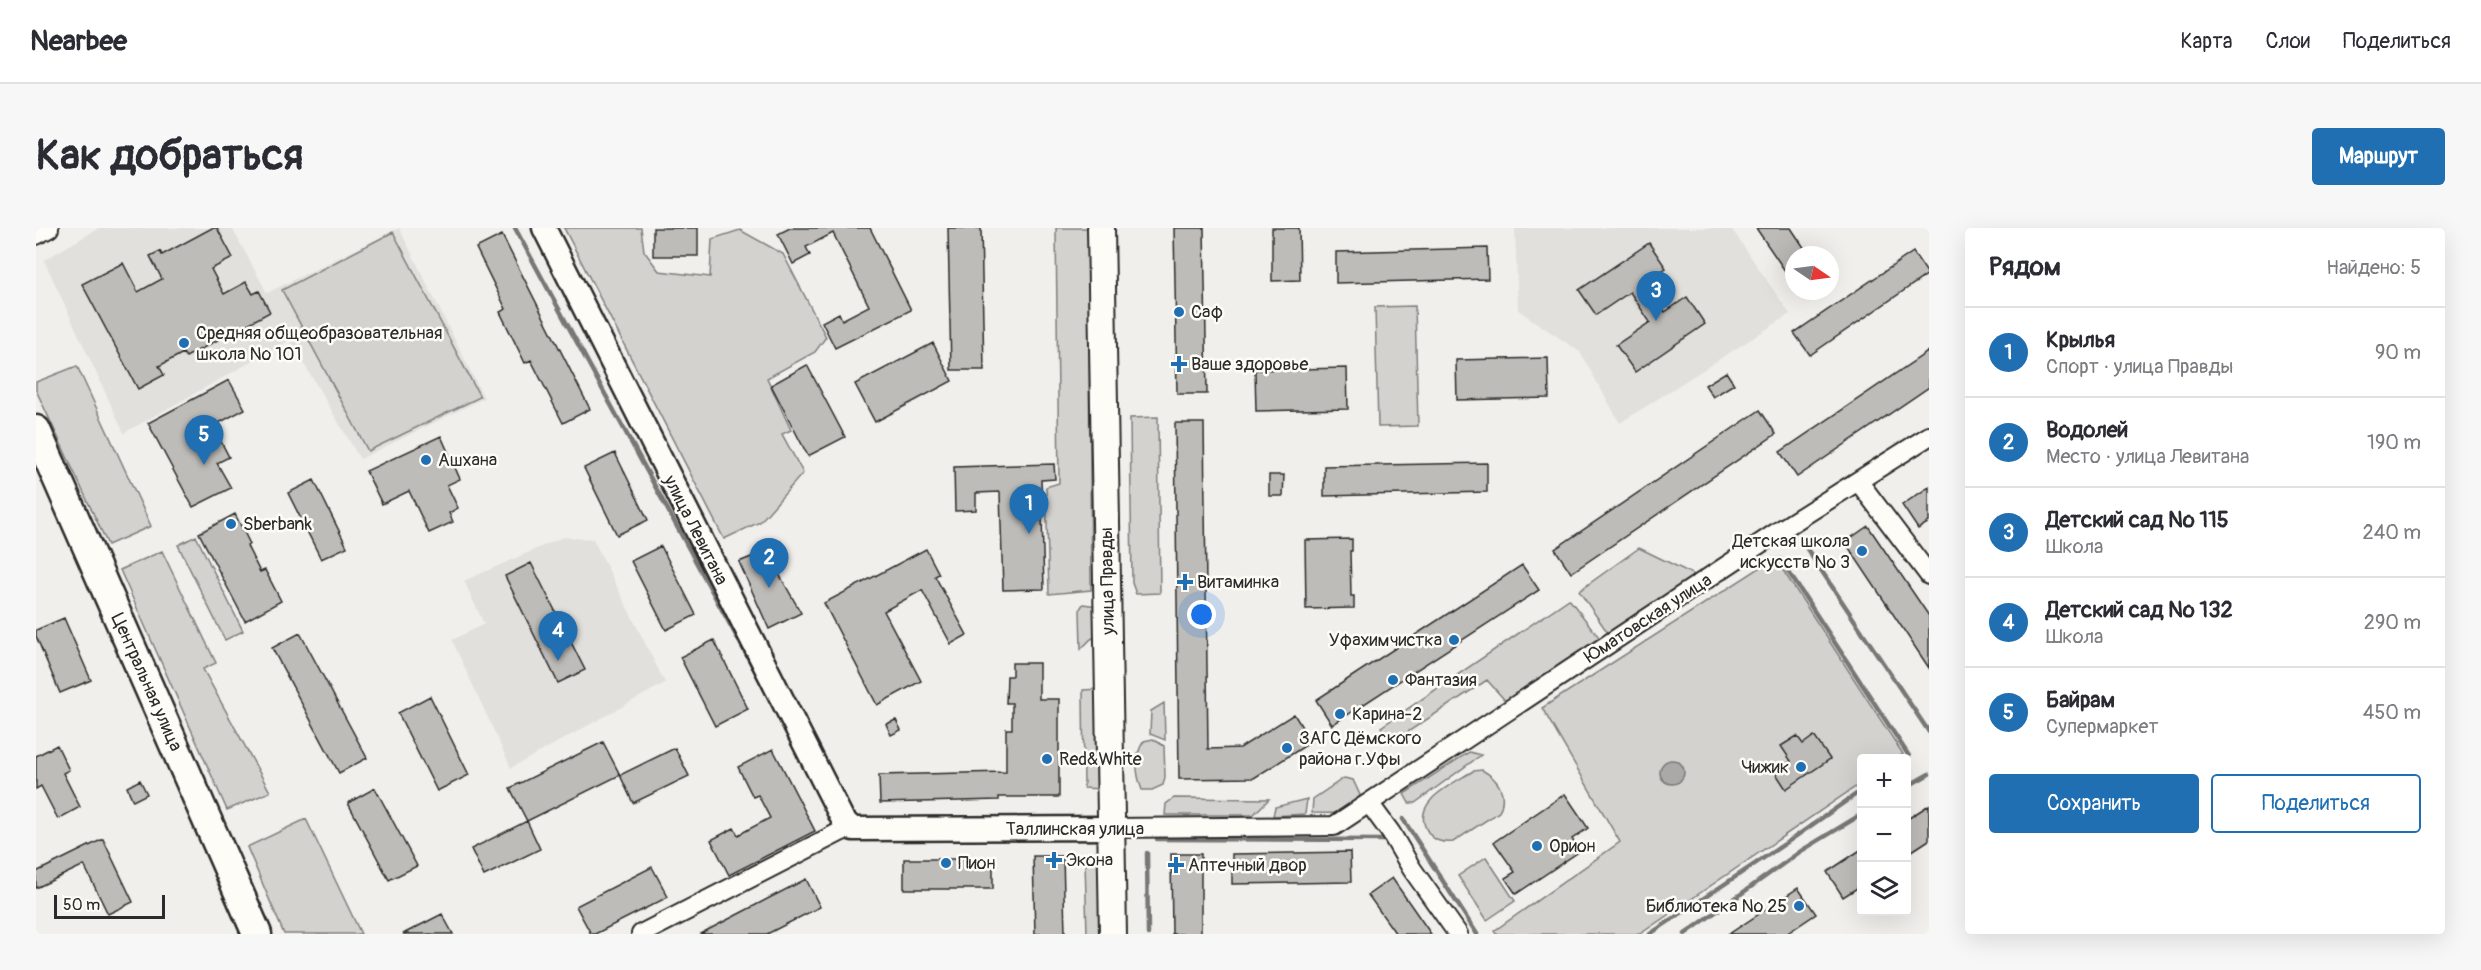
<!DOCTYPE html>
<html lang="ru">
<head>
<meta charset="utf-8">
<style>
	body { margin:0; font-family:Pangolin,sans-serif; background:#f7f7f7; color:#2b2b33 }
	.controls { position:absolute; right:18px; bottom:18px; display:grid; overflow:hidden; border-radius:6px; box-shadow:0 6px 24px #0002 }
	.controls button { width:54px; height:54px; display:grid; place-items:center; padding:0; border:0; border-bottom:2px solid #e1e1e2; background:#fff; color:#2b2b33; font:30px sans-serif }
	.compass { position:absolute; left:1749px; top:18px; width:54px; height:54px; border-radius:50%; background:#fff; box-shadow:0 6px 24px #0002; rotate:103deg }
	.scale { position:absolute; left:18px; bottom:15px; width:111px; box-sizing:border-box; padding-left:6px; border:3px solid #2b2b2b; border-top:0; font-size:16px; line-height:21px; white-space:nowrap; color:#2b2b2b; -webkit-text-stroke:4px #fdfcf7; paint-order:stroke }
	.you { position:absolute; left:1166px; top:387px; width:21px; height:21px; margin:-15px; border:4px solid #fff; border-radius:50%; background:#1a73e8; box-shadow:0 0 0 9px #1a73e833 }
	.badge { display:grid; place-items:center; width:39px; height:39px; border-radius:50%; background:#1f6fb2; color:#fff; font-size:20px; font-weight:700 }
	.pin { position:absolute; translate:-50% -50px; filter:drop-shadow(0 2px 3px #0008) }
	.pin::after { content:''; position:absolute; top:32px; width:21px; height:18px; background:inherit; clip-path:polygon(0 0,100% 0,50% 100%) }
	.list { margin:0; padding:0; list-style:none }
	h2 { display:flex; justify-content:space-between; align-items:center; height:78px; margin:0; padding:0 24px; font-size:26px }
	h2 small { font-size:20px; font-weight:400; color:#7c7c81 }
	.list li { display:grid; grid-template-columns:39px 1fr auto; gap:18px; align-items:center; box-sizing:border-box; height:90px; padding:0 24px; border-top:2px solid #e1e1e2 }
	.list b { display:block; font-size:22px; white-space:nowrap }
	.list p { margin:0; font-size:20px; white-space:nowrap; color:#7c7c81 }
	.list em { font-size:20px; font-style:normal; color:#7c7c81 }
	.actions { display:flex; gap:12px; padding:18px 24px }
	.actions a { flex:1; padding:14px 0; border:2px solid #1f6fb2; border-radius:6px; text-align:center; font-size:21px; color:#1f6fb2 }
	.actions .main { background:#1f6fb2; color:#fff }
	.icon { flex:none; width:33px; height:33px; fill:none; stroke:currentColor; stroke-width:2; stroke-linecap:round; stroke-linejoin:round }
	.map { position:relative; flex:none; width:1893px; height:706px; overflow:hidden; border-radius:6px }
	header { display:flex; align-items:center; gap:36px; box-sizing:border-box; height:84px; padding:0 30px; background:#fff; border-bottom:2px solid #e1e1e2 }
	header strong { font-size:28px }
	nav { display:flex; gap:33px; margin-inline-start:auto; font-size:21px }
	.intro { display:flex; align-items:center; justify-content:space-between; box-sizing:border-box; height:144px; padding:0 36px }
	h1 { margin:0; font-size:42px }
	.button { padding:15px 27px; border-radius:6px; background:#1f6fb2; color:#fff; font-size:21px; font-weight:700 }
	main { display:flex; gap:36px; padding:0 36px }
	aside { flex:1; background:#fff; border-radius:6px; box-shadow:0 6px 24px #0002 }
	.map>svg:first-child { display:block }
</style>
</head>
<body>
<header>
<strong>Nearbee</strong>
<nav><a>Карта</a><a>Слои</a><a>Поделиться</a></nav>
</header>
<div class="intro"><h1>Как добраться</h1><a class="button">Маршрут</a></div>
<main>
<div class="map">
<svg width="1893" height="706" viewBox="0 0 1893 706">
	<rect width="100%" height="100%" fill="#f0efeb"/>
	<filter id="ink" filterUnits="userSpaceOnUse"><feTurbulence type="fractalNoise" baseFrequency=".0167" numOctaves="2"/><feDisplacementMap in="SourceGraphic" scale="12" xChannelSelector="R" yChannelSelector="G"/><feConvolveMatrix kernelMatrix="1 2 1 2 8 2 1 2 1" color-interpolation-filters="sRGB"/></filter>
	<g filter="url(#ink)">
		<path fill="#e1e0dc" d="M63 0H196L231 65 363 0 448 170 324 231 254 112 88 205 8 32Z
			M1479 0H1695L1754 86 1584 195 1544 124 1482 82Z
			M527 309 557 311 629 455 475 540 416 412 448 396 428 353Z"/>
		<path fill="#d3d2cf" stroke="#7f7e7d" stroke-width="1.5" d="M528 0H605L608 23 623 43 674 49 676 11 704 2 747 26 790 109 779 124 731 150 755 202 746 206 767 245 724 294 688 311Z
			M1020 0H1052L1055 362 1013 366 1010 259 1023 255Z
			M357 4 444 169 332 223 246 62Z
			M1379 78 1382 198 1342 199 1339 79Z
			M41 138 115 298 72 317 0 162V154Z
			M1122 189 1124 365 1100 366 1096 355 1094 190Z
			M160 308 207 403 189 412 142 317Z
			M1603 320 1665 350 1574 408 1543 363Z
			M126 323 180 435 167 441 234 564 191 582 84 342Z
			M1739 330 1867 526 1861 530H1826L1825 555 1604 706H1460L1458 703 1584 614 1506 480Z
			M1533 371 1566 413 1473 477 1451 452 1355 515 1345 499Z
			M1047 376 1061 378 1064 407 1055 411 1045 421 1044 381Z
			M1063 461 1065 561 1048 560 1047 462Z
			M1128 475 1129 512 1114 506 1115 483Z
			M1117 511 1128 518 1129 549 1127 557 1116 562H1106C1100 546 1098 527 1108 513Z
			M1433 524 1445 527 1379 575H1373L1368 566Z
			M1446 542C1462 551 1472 565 1463 584L1417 614C1406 615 1398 613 1392 604 1373 574 1417 556 1437 543Z
			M1308 550 1317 552 1324 567C1311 590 1300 585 1276 585L1277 571Z
			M1138 570 1233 571 1217 587H1129L1130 576Z
			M1271 571 1269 586 1237 588 1239 579Z
			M270 591 325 706H248L211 619Z
			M1061 627 1066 630 1068 706H1051L1049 634 1053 629Z
			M1450 629 1479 673 1451 692 1422 648Z"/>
		<path fill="#aaa9a7" stroke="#777775" stroke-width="1.5" d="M1624 544a12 12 0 1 1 24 0a12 12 0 1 1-24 0Z"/>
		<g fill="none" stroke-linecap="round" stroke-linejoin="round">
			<path stroke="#777775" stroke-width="4.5" d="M479 0 723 450
				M1767 315 1893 504
				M1744 331 1873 528 1869 530
				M1870 559 1893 546
				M1367 591 1441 706
				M1121 611 1352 612
				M1111 625 1112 706
				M1614 706 1756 611 1826 562
				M1649 706 1765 623 1826 586"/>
		</g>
		<path fill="#bdbcb8" stroke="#2b2b2b" stroke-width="1.5" d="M176 0H181L197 30 175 41 188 66 210 54 217 66 223 63 234 84 150 129 147 125 123 138 128 147 102 161 46 56 87 35 102 64 126 51 114 28 124 23 126 27Z
			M617 0H662V28H617Z
			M754 0H834L875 82 799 120 786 94 803 85 806 92 833 78 797 5 770 19 774 27 757 36 742 6Z
			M912 0H945L948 142H915Z
			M1138 0H1168L1171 166H1141Z
			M1236 0H1263L1264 52 1236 53Z
			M1720 0H1755L1773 27H1758V56Z
			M466 7 554 181 527 195 495 132 489 135 464 84 470 81 440 20Z
			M1613 15 1630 40 1609 54 1629 84 1651 69 1669 96 1599 144 1580 117 1614 94 1594 64 1560 87 1543 62Z
			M1451 20 1452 51 1300 55V24Z
			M1877 24 1892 46 1774 127 1758 105Z
			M897 115 916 153 839 194 819 156Z
			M1893 123V159L1761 249 1744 224Z
			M1512 130 1513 170 1421 172 1420 132Z
			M771 137 809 209 772 228 735 157Z
			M1311 140 1312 181 1220 183 1219 142Z
			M1690 144 1698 156 1677 169 1669 157Z
			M193 152 209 181 177 198 193 229 181 235 195 260 157 279 112 195Z
			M1724 182 1740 206 1535 345 1519 321Z
			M1139 195H1168L1172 521 1204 520 1258 486 1275 514 1218 550 1143 551Z
			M405 208 424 251 411 257 422 280 413 285 417 294 393 305 373 263 346 276 330 243Z
			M579 225 612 292 581 307 548 240Z
			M1451 235V264L1288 268V238Z
			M1018 236 1019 251 1005 252 1008 361 967 362 964 264 940 265V282L919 283 918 239Z
			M1233 247H1248L1247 268H1233Z
			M278 252 311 319 285 331 252 265Z
			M1893 259V294L1882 301 1866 277Z
			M199 286 214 316 211 318 224 344 229 342 245 373 209 393 163 305Z
			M1832 298 1893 388V440L1809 314Z
			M1316 311V323H1314L1315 368H1318V380L1270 381 1269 312Z
			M625 318 660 387 630 402 595 333Z
			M890 321 903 346 899 348 931 407 915 416 886 362 848 383 885 453 841 477 788 375Z
			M730 323 765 385 733 401 703 334Z
			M495 335 549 442 522 455 469 348Z
			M1486 337 1503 362 1296 497 1280 472Z
			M28 390 55 452 24 465 0 408V402Z
			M264 405 331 530 303 545 236 420Z
			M678 412 712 481 679 498 644 429Z
			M976 435H1003V471H1023V569H963V572L844 575 843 547 970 544V501H976V475H970L971 448H976Z
			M394 468 433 547 401 563 362 485Z
			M860 492 865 502 855 507 850 496Z
			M1761 508 1767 516 1778 508 1794 531 1750 561 1739 544 1755 533 1745 518Z
			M567 514 584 547 491 593 474 560Z
			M21 517 33 542 27 545 44 579 22 591 5 558 0 561V528Z
			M639 520 653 548 597 575 584 547Z
			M737 521 779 603 693 647 675 612 698 600 702 607 734 590 722 567 717 569 702 539Z
			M104 552 111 566 97 573 91 559Z
			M339 560 381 638 353 652 312 575Z
			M1529 566 1552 600 1536 611 1544 623 1480 666 1469 650 1479 644 1458 614Z
			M1893 577V612L1870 627V592Z
			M491 593 504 621 448 648 435 621Z
			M67 611 97 674 72 686 48 637 0 660V644Z
			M1826 621V657L1807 669 1791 644Z
			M1314 624 1315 654 1196 656V626Z
			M1135 626H1165V706H1136Z
			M997 628H1027L1029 706H999Z
			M868 631H957V661H868Z
			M616 639 632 669 559 706H555L540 678Z
			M1356 650 1395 706H1360L1332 667Z
			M770 651 784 679 731 706H664Z
			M1762 660 1780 686 1750 706H1693Z
			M406 686 417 706H367Z"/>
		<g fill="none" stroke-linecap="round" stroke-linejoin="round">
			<defs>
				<path id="minor" d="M0 7 13 0
					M1822 253 1893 347
					M1333 575 1355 605 1376 641 1422 706
					M1076 600 1298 598 1743 303 1893 208
					M605 706 806 603 817 601"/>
				<path id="tertiary" d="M508 0 807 592 817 601 1076 600"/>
				<path id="secondary" d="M1065 0 1077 706"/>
				<path id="primary" d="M0 202 221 706"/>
			</defs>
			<use href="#minor" stroke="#2b2b2b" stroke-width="22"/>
			<use href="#tertiary" stroke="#2b2b2b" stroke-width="27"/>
			<use href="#secondary" stroke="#2b2b2b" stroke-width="30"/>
			<use href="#primary" stroke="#2b2b2b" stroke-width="33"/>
			<use href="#minor" stroke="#fdfcf7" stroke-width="18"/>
			<use href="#tertiary" stroke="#fdfcf7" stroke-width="22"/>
			<use href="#secondary" stroke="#fdfcf7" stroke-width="26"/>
			<use href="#primary" stroke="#fdfcf7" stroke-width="28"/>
		</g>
	</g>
	<g fill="#1f6fb2" stroke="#fdfcf7" stroke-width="2">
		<circle cx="1143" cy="84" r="6"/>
		<circle cx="148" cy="115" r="6"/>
		<path d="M1140 127h6v6h6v6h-6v6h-6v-6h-6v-6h6z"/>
		<circle cx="390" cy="232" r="6"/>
		<circle cx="195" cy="296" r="6"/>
		<circle cx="1826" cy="323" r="6"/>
		<path d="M1146 345h6v6h6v6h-6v6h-6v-6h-6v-6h6z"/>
		<circle cx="1418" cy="412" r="6"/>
		<circle cx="1357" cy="452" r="6"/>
		<circle cx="1304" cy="486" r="6"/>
		<circle cx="1251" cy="520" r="6"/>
		<circle cx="1011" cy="531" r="6"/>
		<circle cx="1765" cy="539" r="6"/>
		<circle cx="1501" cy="618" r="6"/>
		<path d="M1015 623h6v6h6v6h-6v6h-6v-6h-6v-6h6z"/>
		<circle cx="910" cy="635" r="6"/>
		<path d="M1137 628h6v6h6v6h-6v6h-6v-6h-6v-6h6z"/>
		<circle cx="1763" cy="678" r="6"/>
	</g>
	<g text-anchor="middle" stroke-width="5" stroke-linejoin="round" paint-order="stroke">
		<g font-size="18" fill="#2b2b2b" stroke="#fdfcf7" text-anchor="start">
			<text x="1155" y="90">Саф</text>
			<text x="160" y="111">Средняя общеобразовательная<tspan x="160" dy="21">школа № 101</tspan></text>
			<text x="1155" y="142">Ваше здоровье</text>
			<text x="402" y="238">Ашхана</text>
			<text x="207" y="302">Sberbank</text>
			<text x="1814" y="319" text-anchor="end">Детская школа<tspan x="1814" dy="21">искусств № 3</tspan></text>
			<text x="1161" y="360">Витаминка</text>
			<text x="1406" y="418" text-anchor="end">Уфахимчистка</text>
			<text x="1369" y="458">Фантазия</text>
			<text x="1316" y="492">Карина-2</text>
			<text x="1263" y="516">ЗАГС Дёмского<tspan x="1263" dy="21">района г.Уфы</tspan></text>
			<text x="1023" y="537">Red&amp;White</text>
			<text x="1753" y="545" text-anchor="end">Чижик</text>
			<text x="1513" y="624">Орион</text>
			<text x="1030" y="638">Экона</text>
			<text x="922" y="641">Пион</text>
			<text x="1152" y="643">Аптечный двор</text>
			<text x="1751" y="684" text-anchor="end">Библиотека № 25</text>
		</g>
		<g font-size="18" fill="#2b2b2b" stroke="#fdfcf7">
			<text transform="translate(660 302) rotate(63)" y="6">улица Левитана</text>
			<text transform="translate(1071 353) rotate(-91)" y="6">улица Правды</text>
			<text transform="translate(1612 390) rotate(-33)" y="6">Юматовская улица</text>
			<text transform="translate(111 454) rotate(66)" y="6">Центральная улица</text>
			<text x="1039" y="607">Таллинская улица</text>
		</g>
	</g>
</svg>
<div class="controls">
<button>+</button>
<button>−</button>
<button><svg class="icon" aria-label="layers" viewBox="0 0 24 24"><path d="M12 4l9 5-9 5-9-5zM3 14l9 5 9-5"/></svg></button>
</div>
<svg class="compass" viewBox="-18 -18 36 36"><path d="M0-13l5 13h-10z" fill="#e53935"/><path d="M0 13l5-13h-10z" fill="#7c7c81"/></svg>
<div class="scale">50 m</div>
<div class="you"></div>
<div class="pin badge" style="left:993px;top:306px">1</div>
<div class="pin badge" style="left:733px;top:360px">2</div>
<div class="pin badge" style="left:1620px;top:93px">3</div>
<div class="pin badge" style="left:522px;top:433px">4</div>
<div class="pin badge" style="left:168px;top:237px">5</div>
</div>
<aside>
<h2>Рядом<small>Найдено: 5</small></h2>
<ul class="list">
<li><span class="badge">1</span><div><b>Крылья</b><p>Спорт · улица Правды</p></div><em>90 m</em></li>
<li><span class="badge">2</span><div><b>Водолей</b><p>Место · улица Левитана</p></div><em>190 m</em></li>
<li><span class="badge">3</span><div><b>Детский сад № 115</b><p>Школа</p></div><em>240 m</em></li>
<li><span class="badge">4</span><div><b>Детский сад № 132</b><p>Школа</p></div><em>290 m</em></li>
<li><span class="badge">5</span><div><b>Байрам</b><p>Супермаркет</p></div><em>450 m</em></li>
</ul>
<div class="actions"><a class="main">Сохранить</a><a>Поделиться</a></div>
</aside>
</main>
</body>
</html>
